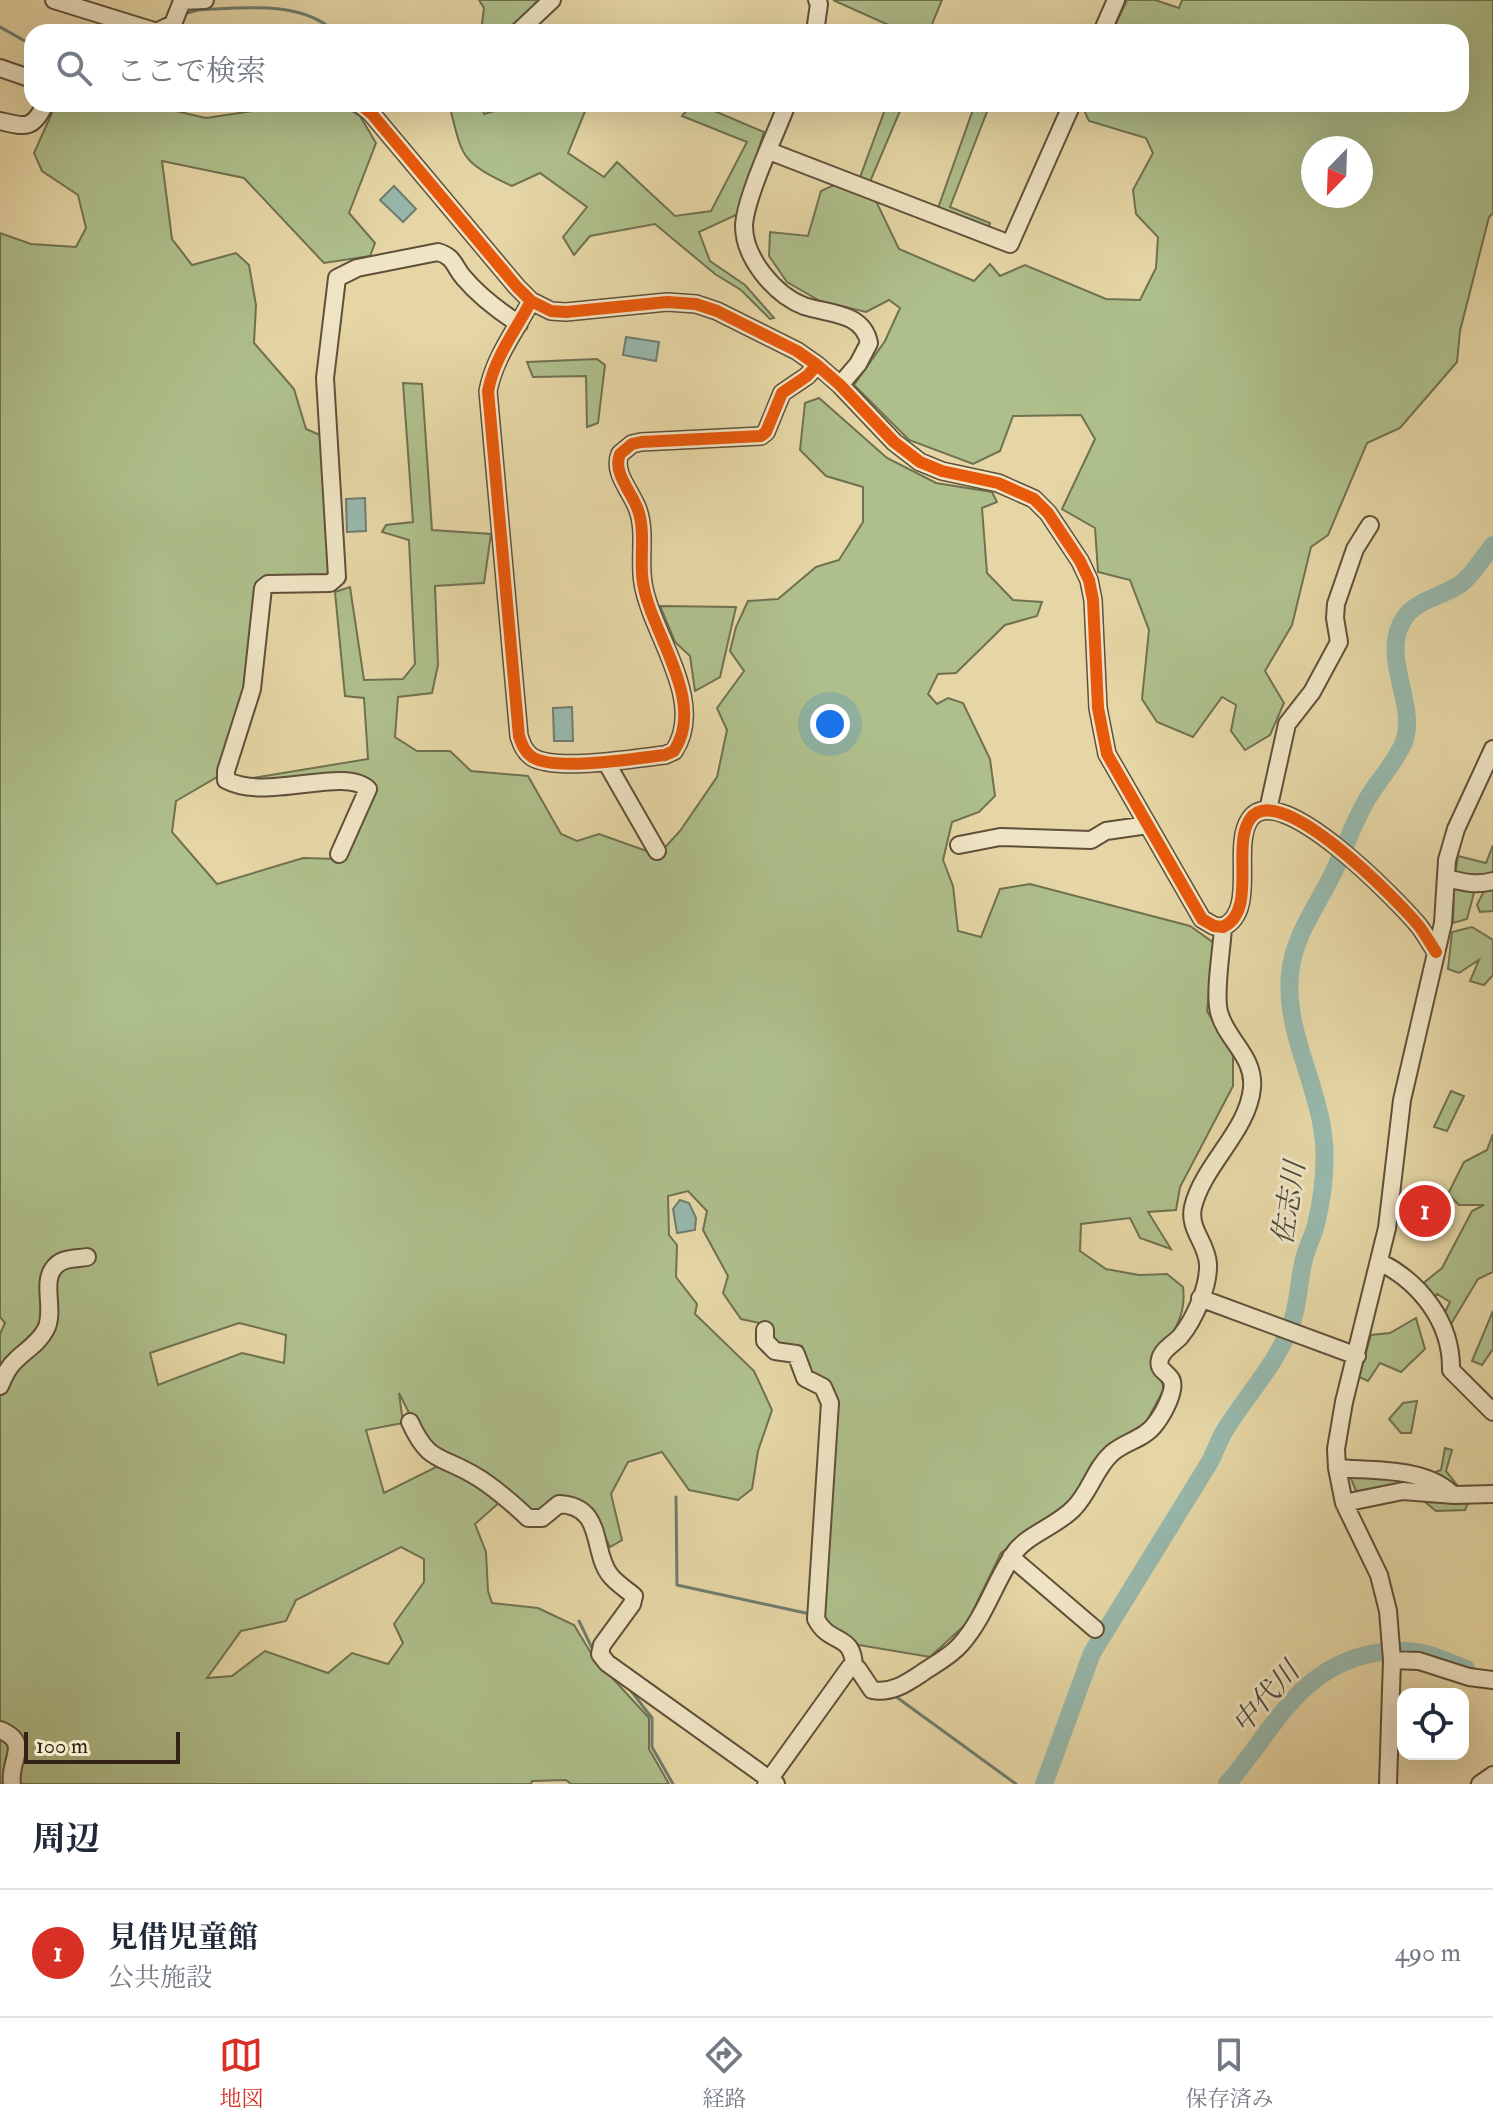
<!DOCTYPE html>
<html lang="ja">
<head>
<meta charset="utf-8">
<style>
	body { margin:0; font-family:"IM FELL Double Pica","Noto Serif JP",serif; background:#f6f6f7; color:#1f2937 }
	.controls { position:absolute; right:24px; bottom:24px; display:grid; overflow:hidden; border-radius:16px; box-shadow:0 8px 32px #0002 }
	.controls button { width:72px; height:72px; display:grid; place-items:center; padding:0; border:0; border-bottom:2px solid #e0e1e3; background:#fff; color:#1f2937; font:40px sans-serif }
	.compass { position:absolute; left:1301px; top:136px; width:72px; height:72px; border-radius:50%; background:#fff; box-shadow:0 8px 32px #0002; rotate:203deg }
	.scale { position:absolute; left:24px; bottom:20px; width:156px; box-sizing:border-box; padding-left:8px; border:4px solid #332317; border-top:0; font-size:22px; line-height:28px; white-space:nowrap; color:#332317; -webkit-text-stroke:6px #efe4c4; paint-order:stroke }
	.you { position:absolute; left:830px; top:724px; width:28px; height:28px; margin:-20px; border:6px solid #fff; border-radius:50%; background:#1a73e8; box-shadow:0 0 0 12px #1a73e833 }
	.badge { display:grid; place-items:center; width:52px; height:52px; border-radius:50%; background:#d93025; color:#fff; font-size:26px; font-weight:700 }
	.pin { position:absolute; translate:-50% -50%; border:4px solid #fff; box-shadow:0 2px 8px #0006 }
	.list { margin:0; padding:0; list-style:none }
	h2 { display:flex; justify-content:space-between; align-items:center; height:104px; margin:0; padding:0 32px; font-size:34px }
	h2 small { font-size:26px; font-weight:400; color:#747a83 }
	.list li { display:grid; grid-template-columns:52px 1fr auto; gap:24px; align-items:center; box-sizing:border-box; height:128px; padding:0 32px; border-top:2px solid #e0e1e3 }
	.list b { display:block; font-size:30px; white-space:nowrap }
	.list p { margin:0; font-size:26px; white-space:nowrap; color:#747a83 }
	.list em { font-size:26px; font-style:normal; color:#747a83 }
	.icon { flex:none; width:44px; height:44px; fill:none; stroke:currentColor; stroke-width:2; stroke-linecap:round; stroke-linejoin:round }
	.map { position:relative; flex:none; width:1493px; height:1784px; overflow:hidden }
	.search { position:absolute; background:#fff; box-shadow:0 8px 32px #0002; left:24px; right:24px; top:24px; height:88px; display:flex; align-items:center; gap:20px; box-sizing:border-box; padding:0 28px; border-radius:24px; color:#747a83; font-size:30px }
	.sheet { height:232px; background:#fff }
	nav { display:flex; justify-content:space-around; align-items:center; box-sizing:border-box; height:112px; border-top:2px solid #e0e1e3; background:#fff; font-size:22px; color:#747a83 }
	nav a { display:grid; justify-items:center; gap:4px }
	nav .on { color:#d93025 }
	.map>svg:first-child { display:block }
</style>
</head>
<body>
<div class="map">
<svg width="1493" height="1784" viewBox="0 0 1493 1784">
	<rect width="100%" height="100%" fill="#e6d6a5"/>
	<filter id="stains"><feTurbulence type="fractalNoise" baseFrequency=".0025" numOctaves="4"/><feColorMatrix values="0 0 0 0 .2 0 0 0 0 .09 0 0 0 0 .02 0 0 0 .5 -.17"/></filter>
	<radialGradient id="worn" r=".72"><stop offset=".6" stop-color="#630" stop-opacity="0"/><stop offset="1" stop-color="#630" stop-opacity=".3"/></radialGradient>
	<path fill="#aebf8b" stroke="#707151" stroke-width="2" fill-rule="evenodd" d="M479 0H537C525 26 507 32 481 32L484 8Z
		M833 0H942L930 29 936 32H904Z
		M1127 0H1155L1179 8 1182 0H1493V213L1489 217 1460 331 1457 362 1400 428 1367 443 1328 535 1311 547 1292 625 1265 671 1284 703 1270 735 1245 750 1231 731 1236 705 1222 697 1193 737 1157 722 1142 699 1149 630 1130 580 1098 572 1095 528 1062 509 1095 439 1081 415 1013 416 1000 451 973 464 909 440 854 385 885 341 900 308 889 300 866 312 820 301 787 282 769 256 770 232 808 236 821 191 834 185 874 197 899 249 974 281 990 264 1000 276 1025 265 1106 299 1140 300 1156 268 1158 237 1136 214 1133 190 1153 153 1146 138 1089 121 1081 104H1461V32H1112ZM1313 148H1361V196H1313Z
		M56 104H145L206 118 300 104H340L360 116 376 143 349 213 375 243 370 256 324 263 244 178 162 161 172 239 192 265 236 253 249 265 256 305 254 343 294 389 306 429 320 435 331 571 326 577 261 582 246 687 217 777 176 801 172 832 217 884 303 858 339 859 371 795 353 776 258 786 253 778 368 759 364 698 345 696 335 592 350 587 364 680 403 679 415 664 409 540 382 532 386 525 413 522 403 383 422 384 432 530 491 534 484 583 435 586 438 665 432 693 398 697 395 737 417 751H450L471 771 528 776 561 834 577 841 599 834 658 855 680 831 717 777 727 730 717 708 744 671 730 651 736 627 748 601 778 599 816 567 839 560 863 522V487L826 476 800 450 805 403 819 398 887 458 936 483 992 492 997 502 982 508 987 573 1013 600 1042 602 1037 616 1005 625 956 673 938 674 928 694 937 704 948 698 963 703 990 759 995 796 979 812 952 822 943 860 953 886 958 931 981 937 1000 889 1030 884 1190 926 1214 943 1207 1011 1233 1055V1086L1180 1187 1176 1210 1148 1212 1171 1249 1140 1238 1130 1218 1081 1224 1080 1251 1106 1269 1139 1275 1167 1274 1183 1287C1187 1317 1172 1335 1155 1358L1164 1389 1144 1426 1067 1510 1031 1531 1001 1553 967 1623 930 1657 859 1645 823 1623 836 1406 828 1381 808 1371 802 1346 772 1342 769 1325 741 1319 723 1293 728 1276 703 1230 707 1211 688 1191 668 1196 669 1235 677 1245 676 1277 697 1304 695 1314 754 1371 772 1410 758 1451 752 1489 738 1500 689 1490 662 1452 628 1462 611 1494 622 1540 610 1547C591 1508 577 1475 533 1514L423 1441 399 1393 403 1423 366 1430 384 1493 440 1465 467 1475 501 1501 475 1524 486 1552 488 1591 492 1603 538 1608 574 1625 594 1658 649 1718V1749L669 1784H571L566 1780 532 1781 531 1784H0V1334L5 1323 0 1317V233L31 244 76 247 86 228 78 195 42 171 34 153ZM239 1323 286 1335 284 1363 242 1353 158 1385 150 1353ZM401 1547 424 1559V1582L394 1624 403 1643 388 1664 352 1653 328 1673 265 1651 232 1676 207 1678 241 1631 286 1621 296 1600Z
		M449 104H481L484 114 502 109 501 104H588L568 153 604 177 617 162 675 216 711 211 747 142 682 116 692 104H698L764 132 738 214 699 232 710 261 745 285 774 318 770 319 741 290 715 274 655 224 590 236 574 255 563 237 587 207 540 173 512 186C459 161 463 158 449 104Z
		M887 104H903L869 184 859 180Z
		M975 104H990L950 207 990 223 987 232 937 211Z
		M597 359 605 365 598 423 587 427 586 376 533 377 527 362Z
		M660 606 736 607 720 677 695 691 690 656 675 642Z
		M1493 845V878L1455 875 1458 856 1486 863Z
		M1454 886 1475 889 1467 919 1453 923Z
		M1493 887V911L1480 912 1477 905 1485 889Z
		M1472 927 1493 940V975L1484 985 1470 981 1479 960 1459 973 1448 969 1452 932Z
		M1451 1091 1464 1096 1447 1131 1434 1127Z
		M1493 1134V1272L1478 1279 1448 1329 1442 1318 1450 1302 1437 1294 1433 1301 1421 1285 1442 1268 1472 1211 1484 1205H1459L1448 1194 1464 1162 1487 1150Z
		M1493 1311V1349L1482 1365 1472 1361Z
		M1416 1318 1425 1349 1401 1372 1380 1363 1368 1381 1359 1377 1371 1335 1390 1333Z
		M1417 1401 1411 1433H1401L1389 1419 1403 1403Z
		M1445 1448 1452 1450 1446 1471 1458 1486 1430 1474 1441 1470Z
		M1349 1474 1407 1479 1425 1486 1403 1484 1356 1491Z
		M1425 1502 1468 1503 1465 1510 1436 1511Z"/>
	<path fill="#97b8ac" stroke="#6f7c70" stroke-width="2" d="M394 186 416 209 403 222 380 200Z
		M626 337 659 342 656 361 623 355Z
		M365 498 366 531 347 532 346 499Z
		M572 707 573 741H554L553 708Z
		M680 1200 689 1203 696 1218 695 1230 677 1233 673 1209Z"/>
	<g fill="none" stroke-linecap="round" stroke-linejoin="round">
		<path stroke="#6f7c70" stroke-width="3" d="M187 13 198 10C243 8 301 0 335 32
			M0 27 32 45
			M676 1497 677 1585 810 1614
			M579 1621 593 1650
			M628 1687 652 1718V1747L673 1784
			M895 1696 1016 1784"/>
		<path stroke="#97b8ac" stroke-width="18" d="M1044 1784 1092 1653 1211 1460C1216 1449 1220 1437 1227 1427 1247 1395 1275 1365 1289 1330 1299 1307 1298 1283 1304 1259 1307 1247 1313 1236 1316 1225 1324 1191 1328 1156 1321 1122 1312 1073 1285 1026 1290 975 1293 935 1319 904 1335 869 1347 844 1355 817 1371 793 1382 776 1396 761 1404 742 1418 703 1378 655 1405 617 1418 599 1445 596 1462 583 1474 573 1483 557 1493 545
			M1227 1784C1273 1732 1296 1670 1370 1654 1389 1650 1407 1649 1426 1654 1439 1657 1453 1664 1466 1669"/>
		<defs>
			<path id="minor" d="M54 0 157 32
				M156 32 173 24 182 1 205 0
				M518 32 552 0
				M815 32 819 4 817 0
				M1102 32 1116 0
				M0 68 32 79
				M360 104 371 113 517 287 531 301 551 311 566 312 667 302 696 304 717 311 797 351 817 365 840 385 894 442 920 462 942 471 998 483 1034 499 1048 513 1080 561 1089 580 1093 600 1098 708 1107 754 1202 919 1214 926 1223 927C1258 911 1231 846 1250 819 1279 777 1399 902 1419 926 1425 934 1430 943 1436 952
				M787 104C776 133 745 198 744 226 744 258 775 295 804 306 828 314 863 312 869 343L858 364 840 385
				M0 121C25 127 33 130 45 104
				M769 151 1010 244 1072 104
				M531 301C515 332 495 356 488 391L519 736C522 745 524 751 532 757 556 772 636 758 665 755L674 751C707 701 651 634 643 583 639 559 646 533 638 510 632 492 612 473 620 454L632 444 641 442 761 436 766 432 782 393 807 376 817 365
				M606 762 657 851
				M1268 810 1287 724 1312 692 1339 642 1335 618 1336 604 1355 549 1370 525
				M959 845 1000 837 1091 840 1106 831 1148 825
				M339 854 368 789C344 766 266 802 226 780V771L252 689 263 588 268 584 330 583 337 577 325 378 337 278 357 268 438 252C455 257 454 267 464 278 480 297 499 311 519 324
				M1446 878C1462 882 1476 886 1493 881
				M1380 1262C1421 1283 1452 1323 1451 1370L1493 1412
				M1200 1298 1357 1356
				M765 1330V1341L775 1351 796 1354 805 1378 823 1387 830 1403 816 1619C830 1646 853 1632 854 1667
				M0 1386C4 1376 8 1367 16 1360 26 1350 39 1343 46 1329 55 1311 42 1284 53 1269 61 1257 75 1259 87 1257
				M410 1422C428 1462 439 1455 472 1474 492 1485 511 1502 528 1518H542L559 1504C605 1506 591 1551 610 1575 616 1583 626 1589 634 1596L632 1604 602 1645 600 1654 607 1663 776 1784
				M1337 1468C1372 1471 1423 1467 1451 1493
				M1344 1503 1403 1491 1454 1495 1493 1494
				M1011 1557 1095 1629
				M1392 1660 1419 1661 1469 1677 1493 1680
				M0 1730C32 1743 8 1760 12 1784
				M766 1784 850 1667 858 1669 872 1690C891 1694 907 1683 922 1673 935 1664 951 1656 961 1644 984 1618 994 1584 1013 1555 1025 1535 1056 1527 1074 1508 1090 1492 1095 1468 1112 1453 1126 1441 1145 1439 1156 1423 1163 1414 1177 1389 1171 1379 1166 1371 1157 1370 1160 1359 1162 1350 1173 1344 1180 1337 1194 1320 1209 1287 1208 1264 1207 1243 1188 1229 1193 1207 1203 1165 1248 1131 1252 1088 1255 1056 1226 1040 1219 1012 1214 992 1222 949 1223 927
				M1388 1784 1392 1660 1388 1611 1379 1575 1344 1503 1337 1468 1336 1449 1344 1402 1387 1228 1402 1100 1443 923 1447 860 1456 829 1493 749
				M1480 1784 1493 1775"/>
		</defs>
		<use href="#minor" stroke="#60503a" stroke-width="20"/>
		<use href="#minor" stroke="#efe4c4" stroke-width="16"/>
		<defs>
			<path id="cycleway" d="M360 104 371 113 517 287 531 301 551 311 566 312 667 302 696 304 717 311 797 351 817 365 840 385 894 442 920 462 942 471 998 483 1034 499 1048 513 1080 561 1089 580 1093 600 1098 708 1107 754 1202 919 1214 926 1223 927C1258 911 1231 846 1250 819 1279 777 1399 902 1419 926 1425 934 1430 943 1436 952
				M531 301C515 332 495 356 488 391L519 736C522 745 524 751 532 757 556 772 636 758 665 755L674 751C707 701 651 634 643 583 639 559 646 533 638 510 632 492 612 473 620 454L632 444 641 442 761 436 766 432 782 393 807 376 817 365"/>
		</defs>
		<use href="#cycleway" stroke="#efe4c4" stroke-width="17"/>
		<use href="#cycleway" stroke="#e8590c" stroke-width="12"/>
	</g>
	<g text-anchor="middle" stroke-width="6" stroke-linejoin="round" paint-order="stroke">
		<g font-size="28" font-style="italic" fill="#4c483c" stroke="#efe4c4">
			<text transform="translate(1288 1203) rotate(-81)" y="10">佐志川</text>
			<text transform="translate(1265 1697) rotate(-48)" y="10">中代川</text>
		</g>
	</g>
	<rect width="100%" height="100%" filter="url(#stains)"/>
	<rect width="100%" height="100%" fill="url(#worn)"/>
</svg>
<div class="controls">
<button><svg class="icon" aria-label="locate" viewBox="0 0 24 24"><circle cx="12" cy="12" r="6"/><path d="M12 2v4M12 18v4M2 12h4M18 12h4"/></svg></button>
</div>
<svg class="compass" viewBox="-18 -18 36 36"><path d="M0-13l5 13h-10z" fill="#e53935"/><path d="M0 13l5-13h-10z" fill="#747a83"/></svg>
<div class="scale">100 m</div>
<div class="you"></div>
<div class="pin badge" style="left:1425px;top:1211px">1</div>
<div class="search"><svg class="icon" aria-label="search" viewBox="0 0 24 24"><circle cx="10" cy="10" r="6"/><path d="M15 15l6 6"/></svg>ここで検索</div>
</div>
<section class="sheet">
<h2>周辺<small></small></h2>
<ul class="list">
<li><span class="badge">1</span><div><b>見借児童館</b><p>公共施設</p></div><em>490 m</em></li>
</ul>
</section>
<nav>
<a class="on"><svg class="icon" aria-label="map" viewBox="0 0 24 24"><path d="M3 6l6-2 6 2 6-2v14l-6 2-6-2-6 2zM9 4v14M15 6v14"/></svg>地図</a>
<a><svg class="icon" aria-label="directions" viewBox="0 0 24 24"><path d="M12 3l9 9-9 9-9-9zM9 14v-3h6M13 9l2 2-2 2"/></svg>経路</a>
<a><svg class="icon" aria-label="saved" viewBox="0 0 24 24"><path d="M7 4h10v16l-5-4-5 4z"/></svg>保存済み</a>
</nav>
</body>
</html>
